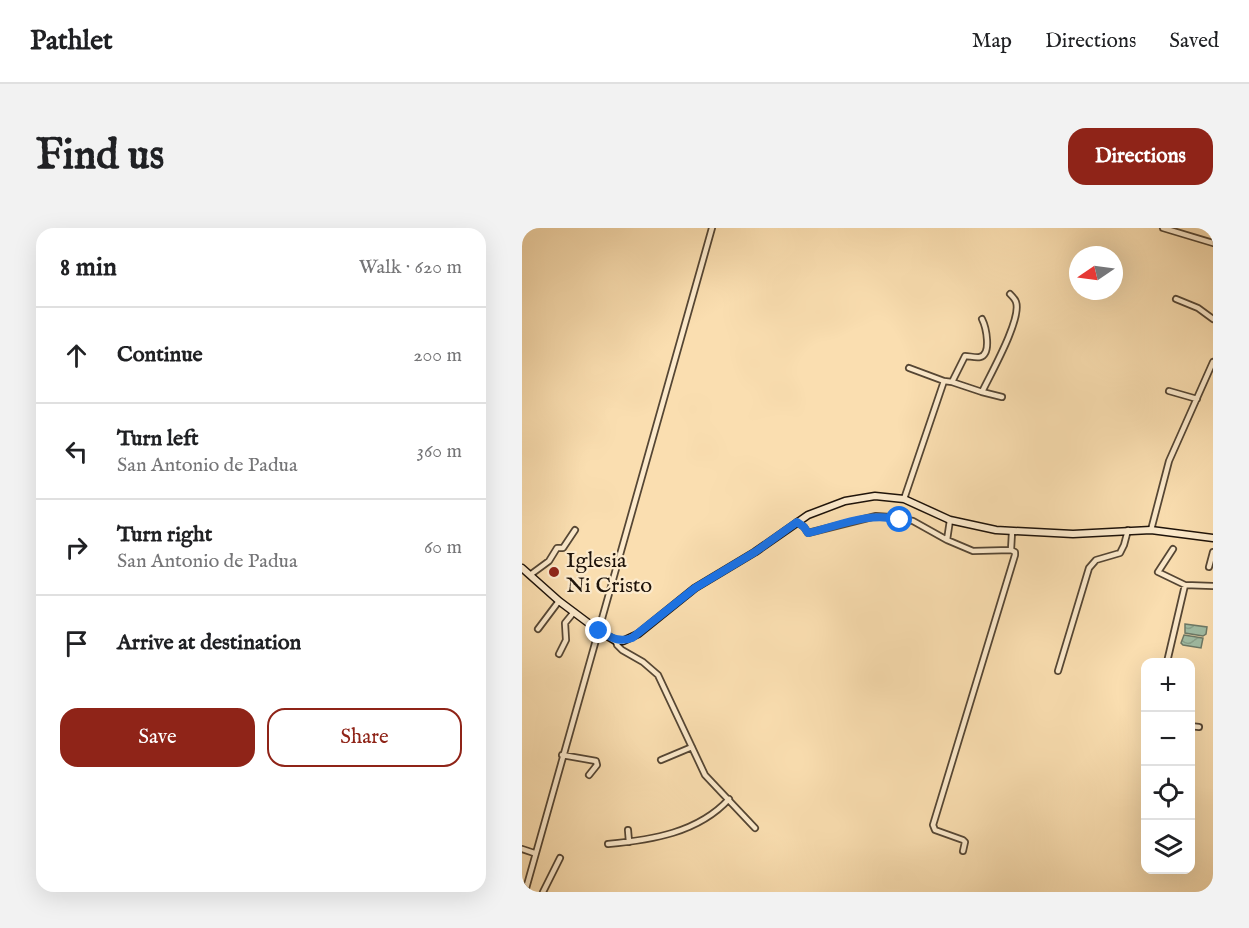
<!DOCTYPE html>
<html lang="en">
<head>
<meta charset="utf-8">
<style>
	body { margin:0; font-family:"IM FELL English",serif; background:#f2f2f2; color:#202124 }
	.controls { position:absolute; right:18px; bottom:18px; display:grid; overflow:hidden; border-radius:12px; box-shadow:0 6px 24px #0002 }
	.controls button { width:54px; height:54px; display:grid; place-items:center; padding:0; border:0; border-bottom:2px solid #e0e0e0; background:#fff; color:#202124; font:30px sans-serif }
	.compass { position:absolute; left:547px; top:18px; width:54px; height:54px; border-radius:50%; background:#fff; box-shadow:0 6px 24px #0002; rotate:257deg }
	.stop { position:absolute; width:18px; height:18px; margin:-14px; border:4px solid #1a73e8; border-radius:50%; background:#fff }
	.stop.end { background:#1a73e8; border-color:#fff; box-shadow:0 2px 6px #0008 }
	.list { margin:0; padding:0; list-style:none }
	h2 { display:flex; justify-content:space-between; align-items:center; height:78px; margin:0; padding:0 24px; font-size:26px }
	h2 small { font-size:20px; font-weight:400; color:#757577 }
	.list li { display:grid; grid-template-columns:39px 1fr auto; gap:18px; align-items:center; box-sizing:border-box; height:96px; padding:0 24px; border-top:2px solid #e0e0e0 }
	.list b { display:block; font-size:22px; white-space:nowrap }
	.list p { margin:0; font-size:20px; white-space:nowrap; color:#757577 }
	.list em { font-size:20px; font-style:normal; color:#757577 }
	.actions { display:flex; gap:12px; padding:18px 24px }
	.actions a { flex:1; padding:14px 0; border:2px solid #8f2418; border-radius:18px; text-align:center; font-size:21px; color:#8f2418 }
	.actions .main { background:#8f2418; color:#fff }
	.icon { flex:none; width:33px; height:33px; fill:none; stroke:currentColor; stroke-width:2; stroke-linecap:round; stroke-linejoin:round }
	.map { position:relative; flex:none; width:691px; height:664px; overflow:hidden; border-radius:18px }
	header { display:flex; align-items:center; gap:36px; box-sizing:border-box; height:84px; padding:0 30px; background:#fff; border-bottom:2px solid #e0e0e0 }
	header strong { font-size:28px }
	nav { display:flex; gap:33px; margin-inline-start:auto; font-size:21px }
	.intro { display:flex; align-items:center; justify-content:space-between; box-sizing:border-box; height:144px; padding:0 36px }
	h1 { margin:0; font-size:42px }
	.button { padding:15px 27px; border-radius:18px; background:#8f2418; color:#fff; font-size:21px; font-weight:700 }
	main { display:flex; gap:36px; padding:0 36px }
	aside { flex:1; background:#fff; border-radius:18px; box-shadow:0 6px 24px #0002 }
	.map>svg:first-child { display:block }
</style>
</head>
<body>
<header>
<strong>Pathlet</strong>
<nav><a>Map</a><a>Directions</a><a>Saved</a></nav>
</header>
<div class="intro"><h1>Find us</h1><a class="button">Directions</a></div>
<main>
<aside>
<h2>8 min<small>Walk · 620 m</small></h2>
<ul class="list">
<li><svg class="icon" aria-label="ahead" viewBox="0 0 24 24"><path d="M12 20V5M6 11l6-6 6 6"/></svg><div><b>Continue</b></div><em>200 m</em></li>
<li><svg class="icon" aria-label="left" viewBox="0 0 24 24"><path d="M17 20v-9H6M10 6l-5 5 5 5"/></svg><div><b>Turn left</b><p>San Antonio de Padua</p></div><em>360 m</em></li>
<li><svg class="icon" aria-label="right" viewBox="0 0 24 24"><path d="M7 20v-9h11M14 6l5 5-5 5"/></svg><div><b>Turn right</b><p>San Antonio de Padua</p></div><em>60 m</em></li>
<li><svg class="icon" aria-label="arrive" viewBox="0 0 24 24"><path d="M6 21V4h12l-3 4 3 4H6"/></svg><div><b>Arrive at destination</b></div></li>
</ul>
<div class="actions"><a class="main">Save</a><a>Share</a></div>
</aside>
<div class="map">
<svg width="691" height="664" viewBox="0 0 691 664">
	<defs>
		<pattern id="water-waves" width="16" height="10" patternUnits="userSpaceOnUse" patternTransform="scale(1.5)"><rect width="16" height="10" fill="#a0bda5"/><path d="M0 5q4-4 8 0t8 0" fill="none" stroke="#89a28d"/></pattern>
	</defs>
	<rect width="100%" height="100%" fill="#fadeb0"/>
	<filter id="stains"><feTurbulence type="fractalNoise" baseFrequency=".00333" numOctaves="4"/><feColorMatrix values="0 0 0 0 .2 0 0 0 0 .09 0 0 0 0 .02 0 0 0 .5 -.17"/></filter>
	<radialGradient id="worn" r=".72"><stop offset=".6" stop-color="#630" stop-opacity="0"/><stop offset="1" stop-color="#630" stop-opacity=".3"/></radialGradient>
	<path fill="url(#water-waves)" stroke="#6c7967" stroke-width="1.5" d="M663 396 685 399 684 406 681 408 663 405Z
		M662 407 681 410 679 420 661 417 659 415Z"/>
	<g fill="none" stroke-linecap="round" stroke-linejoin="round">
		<defs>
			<path id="street" d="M641 0 691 15
				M654 71 676 80 691 91
				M387 140 422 153
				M430 154 460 164C468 147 500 91 494 74 493 71 490 68 488 66
				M647 163 675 171
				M460 164 480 169
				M382 271 422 153 430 154 443 128C447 128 454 130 458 129 470 126 464 99 460 91
				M428 292 425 312 451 323 489 322 490 304
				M275 294 282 299 286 305 354 288 368 289 391 293 425 312
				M629 302 647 233 691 134
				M651 321 636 344 663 357
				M687 339 691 324
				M8 347 27 333 35 320H41L53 302
				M16 401 37 373
				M94 413 95 417 100 422 121 434 136 447 183 547 233 600
				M37 426 44 412 43 395 52 384
				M645 434 663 357 691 358
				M536 443 567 340 574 332 598 325 602 317 606 302
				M668 498 677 499
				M40 527 74 533 75 537 67 547
				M139 532 170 519
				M106 602 107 614
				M86 616C129 612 176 605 207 571
				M0 621 12 625
				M441 623 443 614 441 612 413 602 411 597 493 327V324L489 322
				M3 664 190 0
				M21 664 38 630"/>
			<path id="secondary" d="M0 340 37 373 77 403 94 413H101L116 406 173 360 233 324 286 287 323 273 353 268 382 271 428 292 474 302 551 306 629 302 691 310"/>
		</defs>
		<use href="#street" stroke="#554634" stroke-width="8"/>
		<use href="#secondary" stroke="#1e130a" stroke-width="9"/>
		<use href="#street" stroke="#fceacc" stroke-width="4.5"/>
		<use href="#secondary" stroke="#fceacc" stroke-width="6"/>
	</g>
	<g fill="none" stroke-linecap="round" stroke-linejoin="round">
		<path stroke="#1a73e8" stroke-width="8" d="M77 403C89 409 96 415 110 410L173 360 233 324 275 294 282 299 286 305C316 298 348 283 378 292"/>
	</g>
	<circle fill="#8f2418" stroke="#fceacc" stroke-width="2" cx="32" cy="344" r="6"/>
	<g text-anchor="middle" stroke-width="4.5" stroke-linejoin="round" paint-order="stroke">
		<g font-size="22" fill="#1e130a" stroke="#fceacc" text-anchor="start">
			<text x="44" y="339">Iglesia<tspan x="44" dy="25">Ni Cristo</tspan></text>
		</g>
	</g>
	<rect width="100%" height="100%" filter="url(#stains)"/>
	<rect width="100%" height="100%" fill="url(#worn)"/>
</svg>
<div class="controls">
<button>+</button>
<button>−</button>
<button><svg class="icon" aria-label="locate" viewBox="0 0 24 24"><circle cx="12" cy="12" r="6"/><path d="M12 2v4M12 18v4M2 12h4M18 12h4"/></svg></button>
<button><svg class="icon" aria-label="layers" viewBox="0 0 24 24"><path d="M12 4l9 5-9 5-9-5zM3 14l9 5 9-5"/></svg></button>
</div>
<svg class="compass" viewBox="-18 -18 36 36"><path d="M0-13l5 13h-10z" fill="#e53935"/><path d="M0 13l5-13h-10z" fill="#757577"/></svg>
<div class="stop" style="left:378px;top:292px"></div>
<div class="stop end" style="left:77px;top:403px"></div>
</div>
</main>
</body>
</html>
